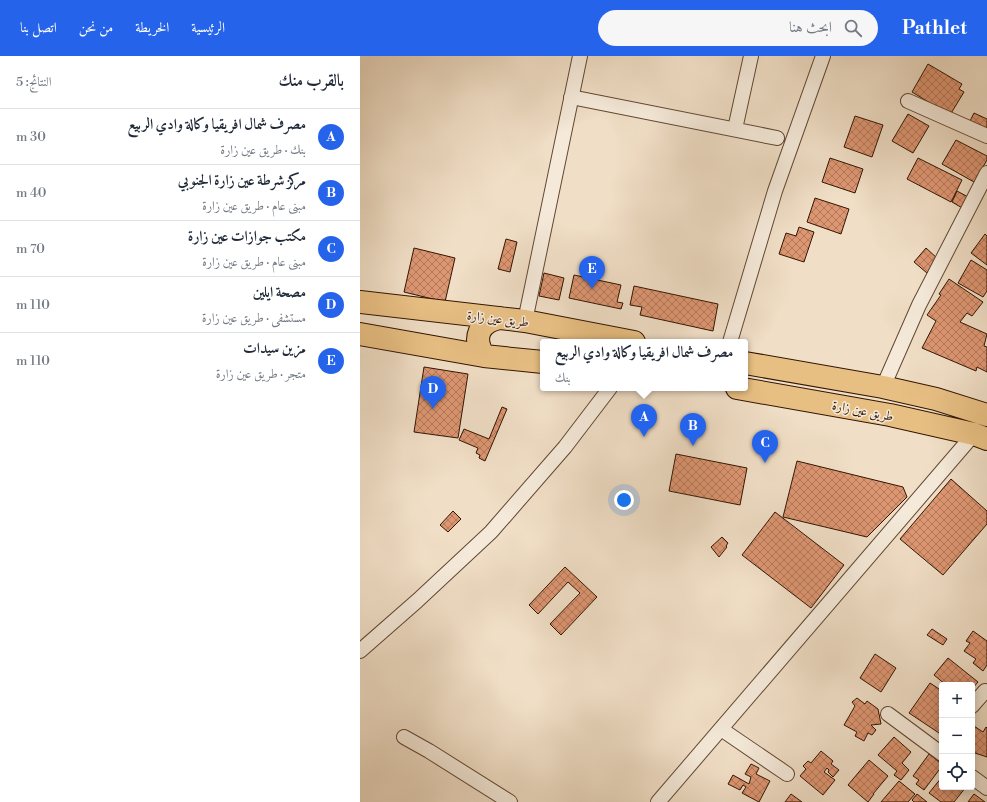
<!DOCTYPE html>
<html lang="ar">
<head>
<meta charset="utf-8">
<style>
	body { margin:0; font-family:"Libre Bodoni",Amiri,serif; background:#f6f6f7; color:#1f2937; direction:rtl }
	.controls { position:absolute; right:12px; bottom:12px; display:grid; overflow:hidden; border-radius:4px; box-shadow:0 2px 10px #0003 }
	.controls button { width:36px; height:36px; display:grid; place-items:center; padding:0; border:0; border-bottom:1px solid #e0e1e3; background:#fff; color:#1f2937; font:20px sans-serif }
	.you { position:absolute; left:264px; top:444px; width:14px; height:14px; margin:-10px; border:3px solid #fff; border-radius:50%; background:#1a73e8; box-shadow:0 0 0 6px #1a73e833 }
	.badge { display:grid; place-items:center; width:26px; height:26px; border-radius:50%; background:#2563eb; color:#fff; font-size:13px; font-weight:700 }
	.pin { position:absolute; translate:-50% -33px; filter:drop-shadow(0 1px 2px #0008) }
	.pin::after { content:''; position:absolute; top:21px; width:14px; height:12px; background:inherit; clip-path:polygon(0 0,100% 0,50% 100%) }
	.popup { position:absolute; left:180px; top:283px; width:208px; height:52px; box-sizing:border-box; display:grid; place-content:center; border-radius:4px; background:#fff; filter:drop-shadow(0 1px 3px #0005); font-size:13px; white-space:nowrap; color:#747a83 }
	.popup b { font-size:15px; color:#1f2937 }
	.popup::after { content:''; position:absolute; left:50%; top:100%; margin-left:-8px; border:8px solid transparent; border-top-color:#fff }
	.list { margin:0; padding:0; list-style:none }
	h2 { display:flex; justify-content:space-between; align-items:center; height:52px; margin:0; padding:0 16px; font-size:17px }
	h2 small { font-size:13px; font-weight:400; color:#747a83 }
	.list li { display:grid; grid-template-columns:26px 1fr auto; gap:12px; align-items:center; box-sizing:border-box; height:56px; padding:0 16px; border-top:1px solid #e0e1e3 }
	.list b { display:block; font-size:15px; white-space:nowrap }
	.list p { margin:0; font-size:13px; white-space:nowrap; color:#747a83 }
	.list em { font-size:13px; font-style:normal; color:#747a83 }
	.icon { flex:none; width:22px; height:22px; fill:none; stroke:currentColor; stroke-width:2; stroke-linecap:round; stroke-linejoin:round }
	.map { position:relative; flex:none; width:627px; height:746px; overflow:hidden; direction:ltr }
	header { display:flex; align-items:center; gap:24px; box-sizing:border-box; height:56px; padding:0 20px; background:#2563eb; color:#fff }
	header strong { font-size:19px }
	nav { display:flex; gap:22px; margin-inline-start:auto; font-size:14px }
	.search { width:280px; height:36px; background:#f6f6f7; display:flex; align-items:center; gap:10px; box-sizing:border-box; padding:0 14px; border-radius:22px; color:#747a83; font-size:15px }
	main { display:flex }
	aside { flex:1; background:#fff }
	.map>svg:first-child { display:block }
</style>
</head>
<body>
<header>
<strong>Pathlet</strong>
<div class="search"><svg class="icon" aria-label="search" viewBox="0 0 24 24"><circle cx="10" cy="10" r="6"/><path d="M15 15l6 6"/></svg>ابحث هنا</div>
<nav><a>الرئيسية</a><a>الخريطة</a><a>من نحن</a><a>اتصل بنا</a></nav>
</header>
<main>
<div class="map">
<svg width="627" height="746" viewBox="0 0 627 746">
	<defs>
		<pattern id="building-cross-hatch" width="8" height="8" patternUnits="userSpaceOnUse"><rect width="8" height="8" fill="#dd9672"/><path d="M0 0l8 8M0 8l8-8" fill="none" stroke="#b4795b"/></pattern>
	</defs>
	<rect width="100%" height="100%" fill="#f0dec6"/>
	<filter id="stains"><feTurbulence type="fractalNoise" baseFrequency=".005" numOctaves="4"/><feColorMatrix values="0 0 0 0 .2 0 0 0 0 .09 0 0 0 0 .02 0 0 0 .5 -.17"/></filter>
	<radialGradient id="worn" r=".72"><stop offset=".6" stop-color="#630" stop-opacity="0"/><stop offset="1" stop-color="#630" stop-opacity=".3"/></radialGradient>
	<path fill="url(#building-cross-hatch)" stroke="#321502" d="M568 8 602 28 599 33 604 36 590 59 552 36Z
		M614 57 627 63V73L610 65Z
		M548 58 569 70 553 97 532 85Z
		M495 60 523 69 512 101 484 91Z
		M596 84 627 100V104L614 126 582 108Z
		M470 102 503 113 495 137 462 126Z
		M558 102 602 124 591 146 547 123Z
		M597 135 610 142 604 153 592 146Z
		M455 142 489 153 481 178 447 166Z
		M439 171 454 176 444 206 419 198 426 177 436 180Z
		M625 178 627 180V209L611 197Z
		M146 183 157 186 150 216 138 213Z
		M54 192 95 202 85 246 44 236Z
		M566 192 578 203 567 217 554 206Z
		M611 204 627 214V235L623 241 598 227Z
		M184 217 204 222 199 244 179 240Z
		M214 219 261 229 257 246 263 247 261 253 209 242Z
		M589 223 623 246 612 260 607 257 600 266 627 278 624 290 627 291V316L617 311 616 315 562 292 576 265 567 259 581 239 579 238Z
		M274 230 358 248 353 275 280 259 282 251 270 249Z
		M64 311 108 318 98 382 54 376Z
		M142 351 147 353 125 405 119 402 120 399 116 397 118 392 99 384 104 373 129 383Z
		M316 398 387 412 380 449 309 435Z
		M437 405 543 431 547 441 507 481 423 461Z
		M591 423 627 455V468L583 519 540 483Z
		M93 455 101 463 88 476 80 469Z
		M415 456 484 509 451 552 382 499Z
		M362 481 368 487 366 490 367 491 359 501 351 491Z
		M205 511 237 541 201 579 190 568 220 537 208 526 178 558 169 549Z
		M572 573 587 583 583 589 567 579Z
		M613 575 627 585V609L623 615 613 607 616 603 604 595 610 587 606 585Z
		M515 598 536 612 521 636 500 622Z
		M588 602 618 626 612 633V629H586L574 619Z
		M570 627 582 635V679L549 657Z
		M497 642 505 648 507 645 518 653 521 668 511 669 516 674 512 679 508 677 504 685 495 680 497 676 484 669 495 650 492 646Z
		M614 670 623 676 626 671 627 672V701L612 696V672Z
		M534 681 551 696 542 707 549 714 541 724 534 719 537 715 518 699Z
		M461 695 473 705 471 708 479 714 473 721 468 716 469 714 467 712 464 716 475 724 463 739 440 720 446 713 443 710 448 705 451 707Z
		M569 698 582 708V716L579 714 564 734 556 728 559 724 553 720Z
		M509 704 528 720 513 738H514L508 746 488 729Z
		M391 708 399 712 396 718 410 725 399 746 382 737 386 731 383 729 380 734 368 728 373 719 389 728 391 721 385 718Z
		M582 721V731H606L594 746H581L569 737Z
		M539 725 555 738 548 746H521Z
		M431 738 442 746H425Z
		M557 738 567 746H554L552 744Z
		M614 738 625 746H608Z"/>
	<g fill="none" stroke-linecap="round" stroke-linejoin="round">
		<defs>
			<path id="street" d="M211 41 417 82
				M548 45 627 80
				M375 73 391 0
				M165 265 220 0
				M370 286 415 135 463 0
				M523 331 559 249 627 117
				M0 595 57 545 131 476 205 391 250 332
				M612 650 625 635
				M528 658 582 698
				M361 673 427 718
				M44 681 69 695 150 746
				M612 721 627 732
				M298 746 614 378"/>
			<path id="primary" d="M0 246 165 265 274 286
				M0 278 124 300 183 306
				M124 300C112 282 119 266 140 262
				M385 307 523 331 576 343 627 359
				M377 332 530 359 614 378 627 383"/>
		</defs>
		<use href="#street" stroke="#624733" stroke-width="16"/>
		<use href="#primary" stroke="#321502" stroke-width="24"/>
		<use href="#street" stroke="#f5eada" stroke-width="14"/>
		<use href="#primary" stroke="#e8bf83" stroke-width="22"/>
	</g>
	<g text-anchor="middle" stroke-width="3" stroke-linejoin="round" paint-order="stroke">
		<g font-size="13" fill="#321502" stroke="#f5eada">
			<text transform="translate(138 262) rotate(7)" y="5">طريق عين زارة</text>
			<text transform="translate(503 354) rotate(11)" y="5">طريق عين زارة</text>
		</g>
	</g>
	<rect width="100%" height="100%" filter="url(#stains)"/>
	<rect width="100%" height="100%" fill="url(#worn)"/>
</svg>
<div class="controls">
<button>+</button>
<button>−</button>
<button><svg class="icon" aria-label="locate" viewBox="0 0 24 24"><circle cx="12" cy="12" r="6"/><path d="M12 2v4M12 18v4M2 12h4M18 12h4"/></svg></button>
</div>
<div class="you"></div>
<div class="pin badge" style="left:284px;top:381px">A</div>
<div class="popup"><b>مصرف شمال افريقيا وكالة وادي الربيع</b>بنك</div>
<div class="pin badge" style="left:333px;top:390px">B</div>
<div class="pin badge" style="left:405px;top:407px">C</div>
<div class="pin badge" style="left:73px;top:353px">D</div>
<div class="pin badge" style="left:232px;top:233px">E</div>
</div>
<aside>
<h2>بالقرب منك<small>النتائج: 5</small></h2>
<ul class="list">
<li><span class="badge">A</span><div><b>مصرف شمال افريقيا وكالة وادي الربيع</b><p>بنك · طريق عين زارة</p></div><em>30 m</em></li>
<li><span class="badge">B</span><div><b>مركز شرطة عين زارة الجنوبي</b><p>مبنى عام · طريق عين زارة</p></div><em>40 m</em></li>
<li><span class="badge">C</span><div><b>مكتب جوازات عين زارة</b><p>مبنى عام · طريق عين زارة</p></div><em>70 m</em></li>
<li><span class="badge">D</span><div><b>مصحة ايلين</b><p>مستشفى · طريق عين زارة</p></div><em>110 m</em></li>
<li><span class="badge">E</span><div><b>مزين سيدات</b><p>متجر · طريق عين زارة</p></div><em>110 m</em></li>
</ul>
</aside>
</main>
</body>
</html>
